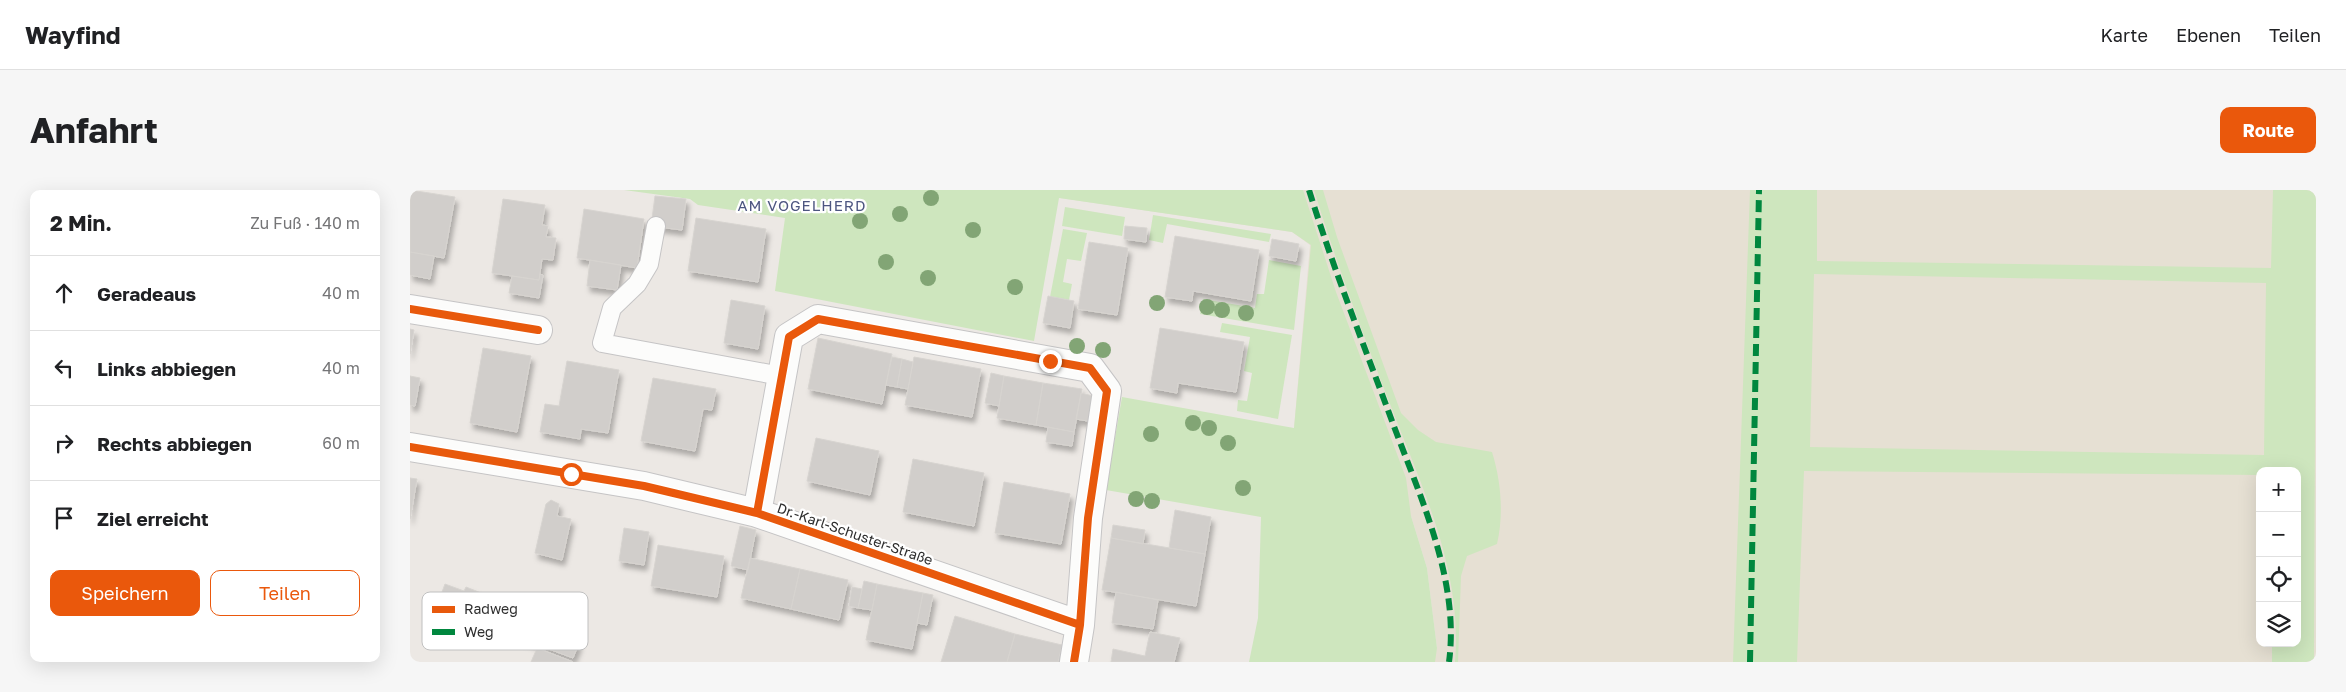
<!DOCTYPE html>
<html lang="de">
<head>
<meta charset="utf-8">
<style>
	body { margin:0; font-family:"Golos Text",sans-serif; background:#f6f6f6; color:#202124 }
	.controls { position:absolute; right:15px; bottom:15px; display:grid; overflow:hidden; border-radius:10px; box-shadow:0 5px 20px #0002 }
	.controls button { width:45px; height:45px; display:grid; place-items:center; padding:0; border:0; border-bottom:1px solid #e0e0e0; background:#fff; color:#202124; font:25px sans-serif }
	.stop { position:absolute; width:15px; height:15px; margin:-11px; border:4px solid #ea580c; border-radius:50%; background:#fff }
	.stop.end { background:#ea580c; border-color:#fff; box-shadow:0 1px 5px #0008 }
	.list { margin:0; padding:0; list-style:none }
	h2 { display:flex; justify-content:space-between; align-items:center; height:65px; margin:0; padding:0 20px; font-size:21px }
	h2 small { font-size:16px; font-weight:400; color:#757577 }
	.list li { display:grid; grid-template-columns:32px 1fr auto; gap:15px; align-items:center; box-sizing:border-box; height:75px; padding:0 20px; border-top:1px solid #e0e0e0 }
	.list b { display:block; font-size:19px; white-space:nowrap }
	.list em { font-size:16px; font-style:normal; color:#757577 }
	.actions { display:flex; gap:10px; padding:15px 20px }
	.actions a { flex:1; padding:11px 0; border:1px solid #ea580c; border-radius:10px; text-align:center; font-size:18px; color:#ea580c }
	.actions .main { background:#ea580c; color:#fff }
	.icon { flex:none; width:28px; height:28px; fill:none; stroke:currentColor; stroke-width:2; stroke-linecap:round; stroke-linejoin:round }
	.map { position:relative; flex:none; width:1906px; height:472px; overflow:hidden; border-radius:10px }
	header { display:flex; align-items:center; gap:30px; box-sizing:border-box; height:70px; padding:0 25px; background:#fff; border-bottom:1px solid #e0e0e0 }
	header strong { font-size:24px }
	nav { display:flex; gap:28px; margin-inline-start:auto; font-size:18px }
	.intro { display:flex; align-items:center; justify-content:space-between; box-sizing:border-box; height:120px; padding:0 30px }
	h1 { margin:0; font-size:35px }
	.button { padding:12px 22px; border-radius:10px; background:#ea580c; color:#fff; font-size:18px; font-weight:700 }
	main { display:flex; gap:30px; padding:0 30px }
	aside { flex:1; background:#fff; border-radius:10px; box-shadow:0 5px 20px #0002 }
	.map>svg:first-child { display:block }
</style>
</head>
<body>
<header>
<strong>Wayfind</strong>
<nav><a>Karte</a><a>Ebenen</a><a>Teilen</a></nav>
</header>
<div class="intro"><h1>Anfahrt</h1><a class="button">Route</a></div>
<main>
<aside>
<h2>2 Min.<small>Zu Fuß · 140 m</small></h2>
<ul class="list">
<li><svg class="icon" aria-label="ahead" viewBox="0 0 24 24"><path d="M12 20V5M6 11l6-6 6 6"/></svg><div><b>Geradeaus</b></div><em>40 m</em></li>
<li><svg class="icon" aria-label="left" viewBox="0 0 24 24"><path d="M17 20v-9H6M10 6l-5 5 5 5"/></svg><div><b>Links abbiegen</b></div><em>40 m</em></li>
<li><svg class="icon" aria-label="right" viewBox="0 0 24 24"><path d="M7 20v-9h11M14 6l5 5-5 5"/></svg><div><b>Rechts abbiegen</b></div><em>60 m</em></li>
<li><svg class="icon" aria-label="arrive" viewBox="0 0 24 24"><path d="M6 21V4h12l-3 4 3 4H6"/></svg><div><b>Ziel erreicht</b></div></li>
</ul>
<div class="actions"><a class="main">Speichern</a><a>Teilen</a></div>
</aside>
<div class="map">
<svg width="1906" height="472" viewBox="0 0 1906 472">
	<defs>
		<filter id="shadow"><feDropShadow dx="3" dy="5.5" stdDeviation="2.5" flood-color="#0004"/></filter>
	</defs>
	<rect width="100%" height="100%" fill="#ece8e4"/>
	<path fill="#e6e0d3" fill-rule="evenodd" d="M596 0H1906V472H1022L1027 458 1017 378 1001 326 884 238 900 55 882 42ZM1850 281H1887V453H1850Z"/>
	<path fill="#cee6be" fill-rule="evenodd" d="M214 0H893L926 102 996 288 1001 326 1017 378 1027 458 1025 472H839L848 428 851 327 696 300 712 207 884 238 901 55 882 42 649 8 624 151 365 101 375 28 288 15 280 9Z
		M904 0H913L927 47 991 223 1008 240 1026 252 1082 262C1091 291 1094 324 1087 354L1057 366 1051 386 1048 472H1045C1053 381 1012 297 980 214 953 144 926 72 904 0Z
		M1340 0H1407V71L1861 78 1863 0H1906L1904 472H1862V453H1887V281H1850V285L1394 281 1387 472H1323ZM1404 84 1856 93 1854 265 1400 257Z
		M655 17 715 27 712 46 652 36Z
		M743 25 861 44 859 52 757 34 753 53 739 50Z
		M653 39 677 43 671 71 657 69 653 92 662 94 659 110 640 107Z
		M859 70 891 76 884 140 790 124 793 109 845 118 847 104H854Z
		M812 133 882 145 868 229 827 221 828 210 837 211 842 183 834 181 840 147 810 142Z"/>
	<path fill="#d1cecb" stroke="#d7d4d0" filter="url(#shadow)" d="M0 0 45 7 34 68 0 62Z
		M245 6 276 9 272 40 241 36Z
		M93 9 135 15 132 35 138 36 136 47 146 48 143 70 132 69 129 90 82 83Z
		M174 19 234 29 227 78 167 68Z
		M286 28 356 39 348 92 278 81Z
		M715 36 737 38 736 52 714 49Z
		M765 46 849 60 841 111 783 101 782 111 755 107Z
		M862 49 889 54 886 71 859 66Z
		M679 52 718 58 707 125 668 119Z
		M0 62 24 66 20 89 0 85Z
		M180 70 211 75 207 100 177 96Z
		M130 84 133 85 129 108 99 103 102 86 129 90Z
		M638 106 664 111 660 138 633 133Z
		M321 110 355 116 348 159 314 153Z
		M750 138 834 152 826 202 768 193 767 203 740 198Z
		M0 139 4 140 0 164Z
		M408 148 482 164 472 214 398 199Z
		M73 158 121 166 107 242 60 233Z
		M482 167 492 169 487 197 476 195Z
		M504 167 571 179 562 227 495 215Z
		M492 169 503 172 498 199 487 197Z
		M157 171 209 180 198 243 171 239 170 249 130 242 135 214 149 216Z
		M581 183 594 186 589 216 575 213Z
		M0 186 10 188 5 216 0 215Z
		M594 186 633 193 626 235 587 228Z
		M243 188 306 199 302 220 293 219 285 261 231 251Z
		M633 193 672 199 664 242 626 235Z
		M671 203 687 207 683 232 666 229Z
		M638 237 664 242 662 256 636 252Z
		M406 248 469 261 460 305 397 291Z
		M503 269 574 283 564 336 493 322Z
		M0 288 7 289 0 329Z
		M594 292 660 304 651 354 585 343Z
		M141 310 149 314 147 326 161 329 152 370 125 363 136 314Z
		M765 320 801 327 795 364 759 358Z
		M703 335 735 340 733 354 701 348Z
		M330 336 346 340 338 380 321 376Z
		M214 338 239 342 234 375 209 371Z
		M701 348 795 364 786 416 692 400Z
		M248 355 314 366 307 407 241 396Z
		M340 368 390 379 381 419 331 408Z
		M390 379 438 390 429 430 381 419Z
		M454 391 467 394 462 420 448 418Z
		M35 394 54 401 56 397 79 406 74 418 58 412 55 420 37 414 40 405 32 402Z
		M467 394 513 403 502 459 456 450Z
		M442 397 452 399 448 418 439 416Z
		M706 402 748 410 743 439 702 433Z
		M513 403 523 405 517 435 507 433Z
		M545 426 605 444 597 472H531Z
		M117 434 169 453 163 468 112 449Z
		M740 442 770 448 764 472H701L703 459 735 466Z
		M605 444 652 455 648 472H597Z
		M127 458 163 472H121Z"/>
	<g fill="none" stroke-linecap="round" stroke-linejoin="round">
		<defs>
			<path id="lane" d="M246 36 239 74 227 94 202 118 192 153 371 186"/>
			<path id="street" d="M0 119 128 140
				M0 257 234 296 347 323 670 435
				M347 323 379 147 408 129 680 178 697 201 678 328 670 435 664 472"/>
		</defs>
		<use href="#lane" stroke="#c5c4c5" stroke-width="20"/>
		<use href="#street" stroke="#c5c4c5" stroke-width="30"/>
		<use href="#lane" stroke="#fcfcfb" stroke-width="18"/>
		<use href="#street" stroke="#fcfcfb" stroke-width="28"/>
		<path stroke="#00873e" stroke-width="6" stroke-dasharray="12 6" stroke-linecap="butt" d="M899 0C923 78 954 155 982 231 1010 307 1050 390 1039 472
			M1340 472 1349 0"/>
		<defs>
			<path id="cycleway" d="M0 119 128 140
				M0 257 234 296 347 323 670 435
				M347 323 379 147 408 129 680 178 697 201 678 328 670 435 664 472"/>
		</defs>
		<use href="#cycleway" stroke="#fff" stroke-width="11"/>
		<use href="#cycleway" stroke="#e8590c" stroke-width="8"/>
	</g>
	<g fill="#82a575">
		<circle cx="521" cy="8" r="8"/>
		<circle cx="490" cy="24" r="8"/>
		<circle cx="450" cy="31" r="8"/>
		<circle cx="563" cy="40" r="8"/>
		<circle cx="476" cy="72" r="8"/>
		<circle cx="518" cy="88" r="8"/>
		<circle cx="605" cy="97" r="8"/>
		<circle cx="747" cy="113" r="8"/>
		<circle cx="797" cy="117" r="8"/>
		<circle cx="812" cy="120" r="8"/>
		<circle cx="836" cy="123" r="8"/>
		<circle cx="667" cy="156" r="8"/>
		<circle cx="693" cy="160" r="8"/>
		<circle cx="783" cy="233" r="8"/>
		<circle cx="799" cy="238" r="8"/>
		<circle cx="741" cy="244" r="8"/>
		<circle cx="818" cy="253" r="8"/>
		<circle cx="833" cy="298" r="8"/>
		<circle cx="726" cy="309" r="8"/>
		<circle cx="742" cy="311" r="8"/>
	</g>
	<g fill="none" stroke-linecap="round" stroke-linejoin="round">
		<path stroke="#ea580c" stroke-width="6" d="M161 284 234 296 347 323 379 147 408 129 640 171"/>
	</g>
	<g text-anchor="middle" stroke-width="4.5" stroke-linejoin="round" paint-order="stroke">
		<g font-size="14" fill="#2e2e2e" stroke="#fff">
			<text transform="translate(445 344) rotate(19)" y="5">Dr.-Karl-Schuster-Straße</text>
		</g>
		<g font-size="15" letter-spacing="1" fill="#4d5680" stroke="#fff">
			<text x="392" y="21">AM VOGELHERD</text>
		</g>
	</g>
	<rect x="12" y="402" width="166" height="58" rx="8" fill="#fff" stroke="#c0c0c0" stroke-width="1"/>
	<rect x="22" y="416" width="23" height="7" fill="#e8590c"/>
	<rect x="22" y="439" width="23" height="6" fill="#00873e"/>
	<g font-size="14" fill="#2e2e2e">
		<text x="54" y="424">Radweg</text>
		<text x="54" y="447">Weg</text>
	</g>
</svg>
<div class="controls">
<button>+</button>
<button>−</button>
<button><svg class="icon" aria-label="locate" viewBox="0 0 24 24"><circle cx="12" cy="12" r="6"/><path d="M12 2v4M12 18v4M2 12h4M18 12h4"/></svg></button>
<button><svg class="icon" aria-label="layers" viewBox="0 0 24 24"><path d="M12 4l9 5-9 5-9-5zM3 14l9 5 9-5"/></svg></button>
</div>
<div class="stop" style="left:161px;top:284px"></div>
<div class="stop end" style="left:640px;top:171px"></div>
</div>
</main>
</body>
</html>
